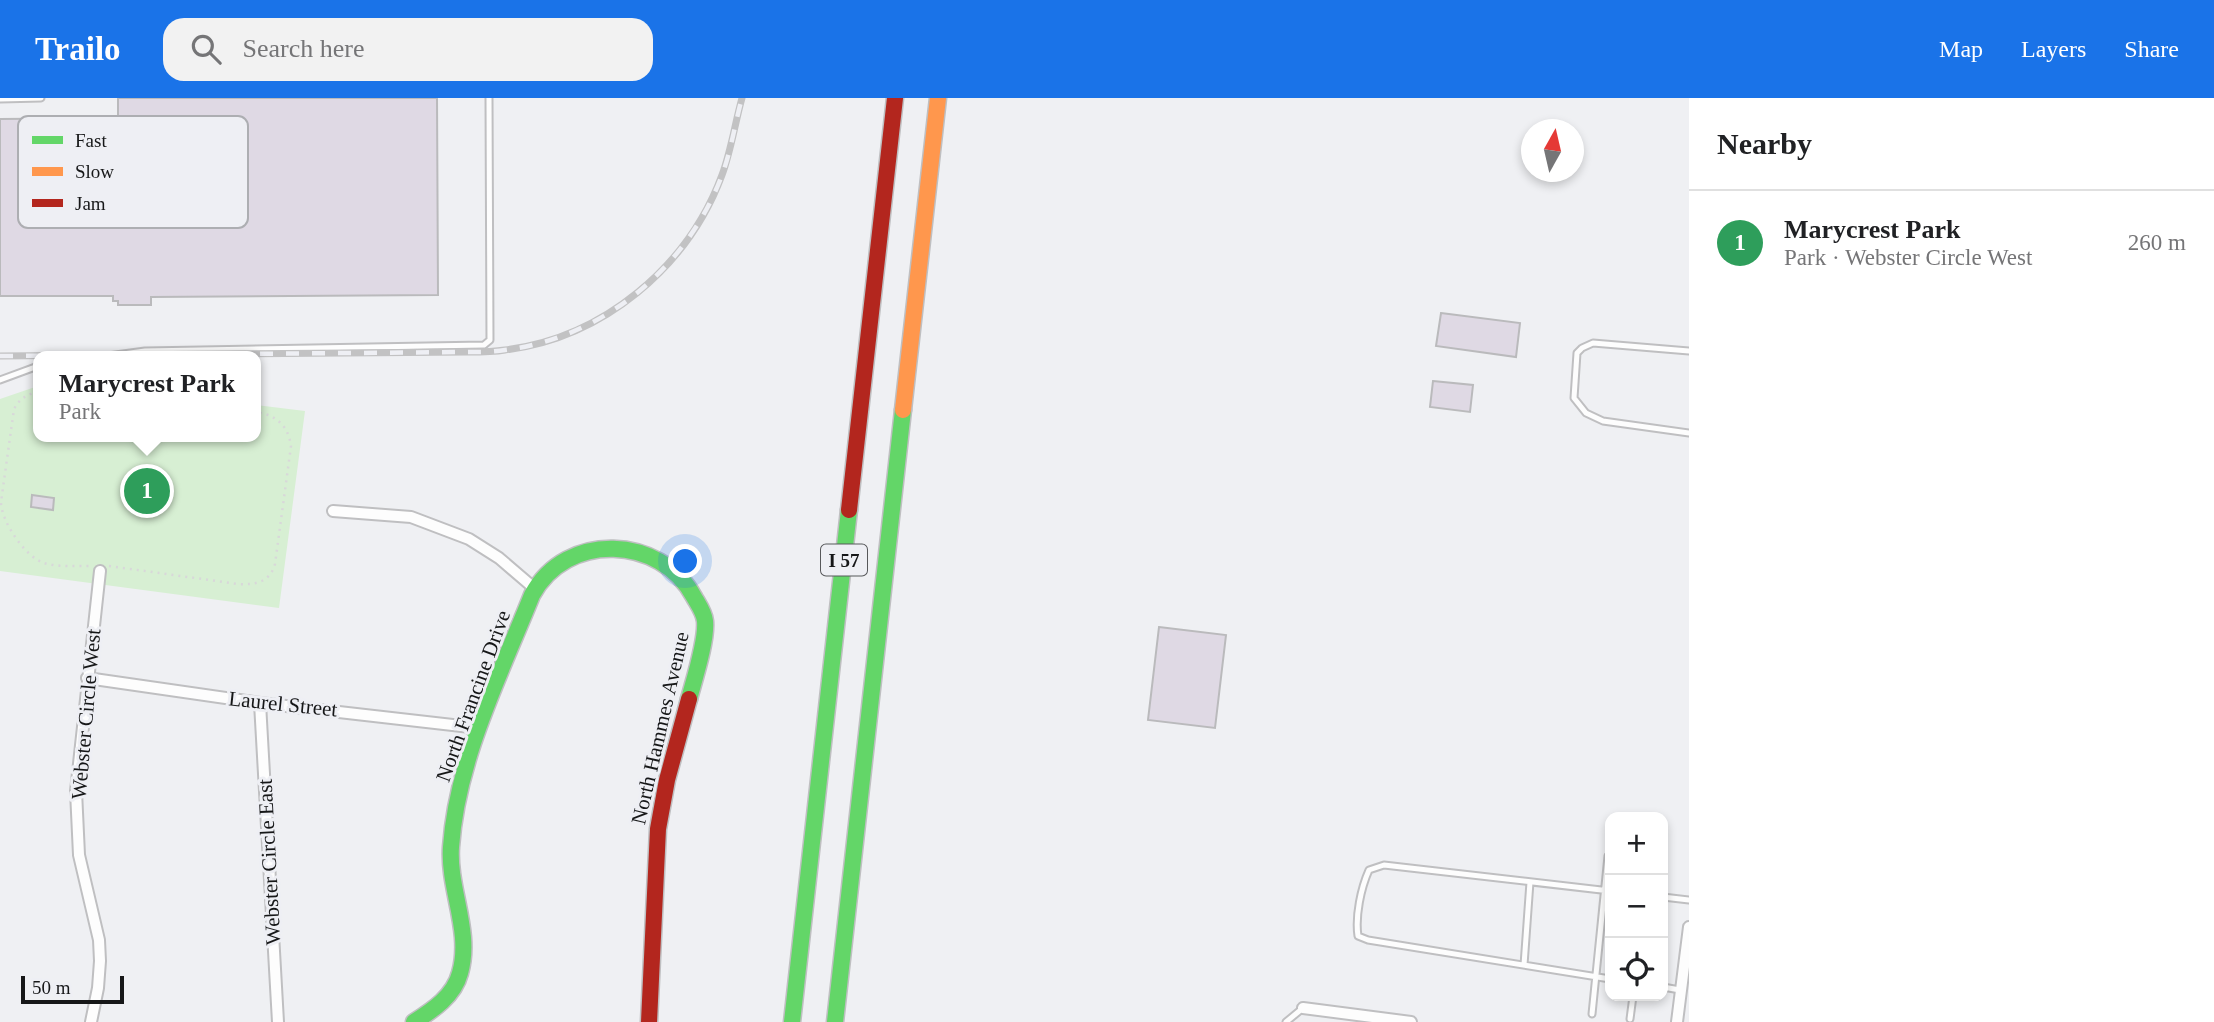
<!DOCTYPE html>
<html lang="en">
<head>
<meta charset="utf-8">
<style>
	body { margin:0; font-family:Georgia,serif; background:#f2f2f2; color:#202124 }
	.controls { position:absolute; right:21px; bottom:21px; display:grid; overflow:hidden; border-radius:14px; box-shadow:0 4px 10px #0003 }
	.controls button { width:63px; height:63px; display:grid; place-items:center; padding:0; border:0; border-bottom:2px solid #e0e0e0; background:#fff; color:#202124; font:35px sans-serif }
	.compass { position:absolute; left:1521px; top:21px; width:63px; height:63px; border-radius:50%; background:#fff; box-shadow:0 4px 10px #0003; rotate:8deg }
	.scale { position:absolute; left:21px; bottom:18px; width:103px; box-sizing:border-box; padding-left:7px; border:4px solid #161718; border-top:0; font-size:19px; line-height:24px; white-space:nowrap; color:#161718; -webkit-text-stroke:5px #eeeff4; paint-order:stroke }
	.you { position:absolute; left:686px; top:464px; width:24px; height:24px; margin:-18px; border:5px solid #fff; border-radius:50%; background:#1a73e8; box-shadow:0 0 0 10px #1a73e833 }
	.badge { display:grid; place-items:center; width:46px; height:46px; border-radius:50%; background:#1a73e8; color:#fff; font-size:23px; font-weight:700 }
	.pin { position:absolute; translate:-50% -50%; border:4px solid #fff; box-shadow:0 2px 7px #0006 }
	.popup { position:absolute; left:33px; top:253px; width:228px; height:91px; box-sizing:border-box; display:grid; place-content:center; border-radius:14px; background:#fff; filter:drop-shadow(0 2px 5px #0005); font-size:23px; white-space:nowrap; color:#757577 }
	.popup b { font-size:26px; color:#202124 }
	.popup::after { content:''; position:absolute; left:50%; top:100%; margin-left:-14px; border:14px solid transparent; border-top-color:#fff }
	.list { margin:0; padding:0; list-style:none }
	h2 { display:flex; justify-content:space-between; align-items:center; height:91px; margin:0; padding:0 28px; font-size:30px }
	h2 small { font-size:23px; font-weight:400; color:#757577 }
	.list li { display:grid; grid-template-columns:46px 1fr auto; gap:21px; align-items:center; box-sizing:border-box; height:105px; padding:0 28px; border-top:2px solid #e0e0e0 }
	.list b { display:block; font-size:26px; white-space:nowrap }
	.list p { margin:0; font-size:23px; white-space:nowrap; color:#757577 }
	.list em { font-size:23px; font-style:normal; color:#757577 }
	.icon { flex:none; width:38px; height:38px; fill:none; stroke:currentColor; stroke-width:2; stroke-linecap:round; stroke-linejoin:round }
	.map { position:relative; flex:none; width:1689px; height:924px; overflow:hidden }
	header { display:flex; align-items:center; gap:42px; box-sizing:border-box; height:98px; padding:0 35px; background:#1a73e8; color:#fff }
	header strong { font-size:33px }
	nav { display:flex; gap:38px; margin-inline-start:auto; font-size:24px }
	.search { width:490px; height:63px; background:#f2f2f2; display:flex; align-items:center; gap:18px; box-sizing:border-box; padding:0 24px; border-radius:21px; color:#757577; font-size:26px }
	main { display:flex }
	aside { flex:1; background:#fff }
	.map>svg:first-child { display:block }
</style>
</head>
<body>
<header>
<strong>Trailo</strong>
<div class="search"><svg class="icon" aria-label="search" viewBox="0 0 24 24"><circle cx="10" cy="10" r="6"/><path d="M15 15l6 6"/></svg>Search here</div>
<nav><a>Map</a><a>Layers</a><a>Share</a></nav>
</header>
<main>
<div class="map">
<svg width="1689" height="924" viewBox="0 0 1689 924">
	<rect width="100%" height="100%" fill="#eff0f3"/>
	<path fill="#d7efd3" d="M38 288V339H256V307L305 313 279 510 0 473V301Z"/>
	<path fill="#dfd9e4" stroke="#bababc" stroke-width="2" d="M118 0H437L438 197 151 199V207H118V203H113V198H0V21L118 20Z
		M1441 215 1520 225 1516 259 1436 248Z
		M1433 283 1473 287 1470 314 1430 309Z
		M32 397 54 400 53 412 31 409Z
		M1159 529 1226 537 1215 630 1148 622Z"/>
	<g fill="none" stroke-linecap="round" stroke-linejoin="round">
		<defs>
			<path id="lane" d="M0 1 41 0
				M1689 253 1593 245 1582 250 1577 255 1574 300 1586 315 1603 323 1689 335
				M108 258 145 253 484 247 490 242 489 0
				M0 282 38 268
				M1610 793 1384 767 1369 772C1361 790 1355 818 1358 838L1368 842 1610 881
				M1663 799 1689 802
				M1524 867 1530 784
				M1663 889 1680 892
				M1592 916 1608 758
				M1630 921 1633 898
				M1286 924 1303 910"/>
			<path id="street" d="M333 413 411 419 469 441 499 460 534 490
				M87 580 260 605 479 630
				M260 605 278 924
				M1303 910 1411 924
				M91 924 98 890 100 863 99 842 79 757 76 693 100 473
				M1677 924 1689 829"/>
			<path id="fast" d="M414 924C433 912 454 898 460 875 472 833 448 791 451 749 457 661 500 577 532 497 566 433 661 437 694 499 698 506 704 514 705 523 707 542 694 582 689 601
				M792 924 849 412
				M835 924 903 312"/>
			<path id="slow" d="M903 312 938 0"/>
			<path id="jam" d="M849 412 895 0
				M649 924 658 731 667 682 689 601"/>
		</defs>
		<use href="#lane" stroke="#bfbfc1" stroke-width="9"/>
		<use href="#street" stroke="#bfbfc1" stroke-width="14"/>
		<use href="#fast" stroke="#bfbfc1" stroke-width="19"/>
		<use href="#slow" stroke="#bfbfc1" stroke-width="19"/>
		<use href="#jam" stroke="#bfbfc1" stroke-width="19"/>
		<path stroke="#d8d8d9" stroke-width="2.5" stroke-dasharray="2 5" stroke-linecap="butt" d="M38 293C27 297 20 300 14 311L1 404C1 423 25 459 44 465 58 469 74 468 89 468
			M109 468 238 486C256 487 270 484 275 466L291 348C288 327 276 317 256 314"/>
		<use href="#lane" stroke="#fdfdfd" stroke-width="5"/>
		<use href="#street" stroke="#fdfdfd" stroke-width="10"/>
		<use href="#fast" stroke="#63d668" stroke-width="16"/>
		<use href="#slow" stroke="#ff974d" stroke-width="16"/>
		<use href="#jam" stroke="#b3261e" stroke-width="16"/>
		<defs>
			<path id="rail" d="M0 258 468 254C480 254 493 254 505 252 603 240 688 169 722 77 731 53 735 25 742 0"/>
		</defs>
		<use href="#rail" stroke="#c2c2c3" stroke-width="7"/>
		<use href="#rail" stroke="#eeeff4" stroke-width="4.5" stroke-dasharray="13" stroke-linecap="butt"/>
	</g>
	<g text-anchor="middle" stroke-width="6" stroke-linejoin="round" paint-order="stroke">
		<rect fill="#eeeff4" stroke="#57585a" stroke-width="2" x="821" y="446.5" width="46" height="31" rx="5"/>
		<g font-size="19" font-weight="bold" fill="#161718">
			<text x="844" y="469">I 57</text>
		</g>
		<g font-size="21" fill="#161718" stroke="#eeeff4">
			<text transform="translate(473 598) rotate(-70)" y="7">North Francine Drive</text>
			<text transform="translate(283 606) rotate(6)" y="7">Laurel Street</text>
			<text transform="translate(86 616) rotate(-85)" y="7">Webster Circle West</text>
			<text transform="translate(660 630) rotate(-77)" y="7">North Hammes Avenue</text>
			<text transform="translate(269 764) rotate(-93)" y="7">Webster Circle East</text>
		</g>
	</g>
	<rect x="18" y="18" width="230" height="112" rx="10" fill="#eeeff4" stroke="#adaeb2" stroke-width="2"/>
	<rect x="32" y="38" width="31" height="8" fill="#63d668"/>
	<rect x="32" y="69" width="31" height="9" fill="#ff974d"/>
	<rect x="32" y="101" width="31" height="8" fill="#b3261e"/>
	<g font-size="19" fill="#161718">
		<text x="75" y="49">Fast</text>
		<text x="75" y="80">Slow</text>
		<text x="75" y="112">Jam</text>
	</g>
</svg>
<div class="controls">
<button>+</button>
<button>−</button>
<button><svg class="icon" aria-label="locate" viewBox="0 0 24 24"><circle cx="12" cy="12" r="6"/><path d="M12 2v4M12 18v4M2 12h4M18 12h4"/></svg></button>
</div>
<svg class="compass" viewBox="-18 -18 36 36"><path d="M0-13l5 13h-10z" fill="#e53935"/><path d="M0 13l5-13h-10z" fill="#757577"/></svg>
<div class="scale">50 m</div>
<div class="you"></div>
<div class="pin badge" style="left:147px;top:393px;background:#2e9e5b">1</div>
<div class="popup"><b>Marycrest Park</b>Park</div>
</div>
<aside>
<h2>Nearby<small></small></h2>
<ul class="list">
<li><span class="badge" style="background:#2e9e5b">1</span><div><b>Marycrest Park</b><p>Park · Webster Circle West</p></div><em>260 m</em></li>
</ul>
</aside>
</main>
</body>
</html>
